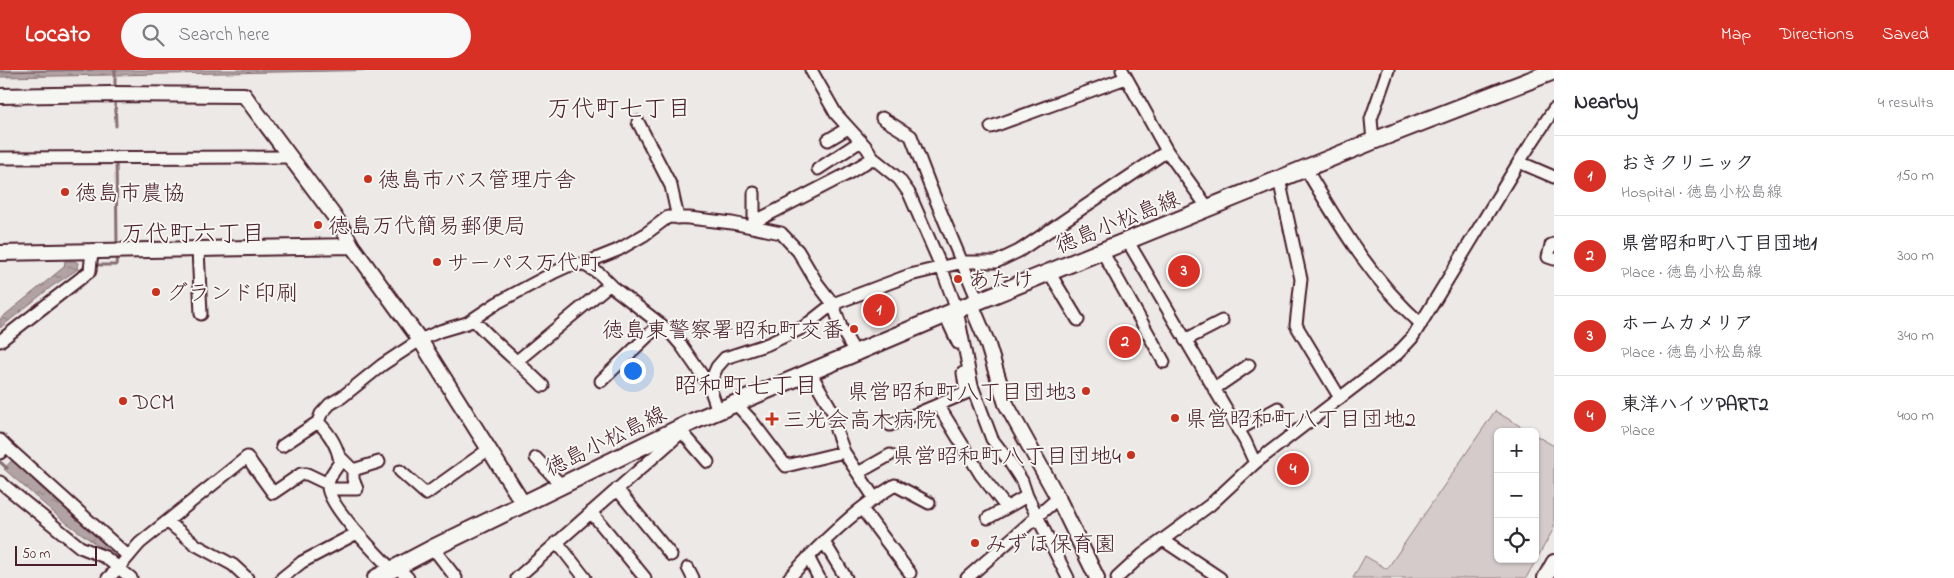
<!DOCTYPE html>
<html lang="en">
<head>
<meta charset="utf-8">
<style>
	body { margin:0; font-family:"Indie Flower","Klee One",sans-serif; background:#f7f7f7; color:#2b2b33 }
	.controls { position:absolute; right:15px; bottom:15px; display:grid; overflow:hidden; border-radius:8px; box-shadow:0 1px 4px #0004 }
	.controls button { width:45px; height:45px; display:grid; place-items:center; padding:0; border:0; border-bottom:1px solid #e1e1e2; background:#fff; color:#2b2b33; font:25px sans-serif }
	.scale { position:absolute; left:15px; bottom:12px; width:82px; box-sizing:border-box; padding-left:5px; border:2px solid #4a1f2b; border-top:0; font-size:14px; line-height:18px; white-space:nowrap; color:#4a1f2b; -webkit-text-stroke:4px #f6f6f2; paint-order:stroke }
	.you { position:absolute; left:632px; top:300px; width:18px; height:18px; margin:-12px; border:4px solid #fff; border-radius:50%; background:#1a73e8; box-shadow:0 0 0 8px #1a73e833 }
	.badge { display:grid; place-items:center; width:32px; height:32px; border-radius:50%; background:#d93025; color:#fff; font-size:16px; font-weight:700 }
	.pin { position:absolute; translate:-50% -50%; border:2px solid #fff; box-shadow:0 1px 5px #0006 }
	.list { margin:0; padding:0; list-style:none }
	h2 { display:flex; justify-content:space-between; align-items:center; height:65px; margin:0; padding:0 20px; font-size:21px }
	h2 small { font-size:16px; font-weight:400; color:#7c7c81 }
	.list li { display:grid; grid-template-columns:32px 1fr auto; gap:15px; align-items:center; box-sizing:border-box; height:80px; padding:0 20px; border-top:1px solid #e1e1e2 }
	.list b { display:block; font-size:19px; white-space:nowrap }
	.list p { margin:0; font-size:16px; white-space:nowrap; color:#7c7c81 }
	.list em { font-size:16px; font-style:normal; color:#7c7c81 }
	.icon { flex:none; width:28px; height:28px; fill:none; stroke:currentColor; stroke-width:2; stroke-linecap:round; stroke-linejoin:round }
	.map { position:relative; flex:none; width:1554px; height:508px; overflow:hidden }
	header { display:flex; align-items:center; gap:30px; box-sizing:border-box; height:70px; padding:0 25px; background:#d93025; color:#fff }
	header strong { font-size:24px }
	nav { display:flex; gap:28px; margin-inline-start:auto; font-size:18px }
	.search { width:350px; height:45px; background:#f7f7f7; display:flex; align-items:center; gap:12px; box-sizing:border-box; padding:0 18px; border-radius:28px; color:#7c7c81; font-size:19px }
	main { display:flex }
	aside { flex:1; background:#fff }
	.map>svg:first-child { display:block }
</style>
</head>
<body>
<header>
<strong>Locato</strong>
<div class="search"><svg class="icon" aria-label="search" viewBox="0 0 24 24"><circle cx="10" cy="10" r="6"/><path d="M15 15l6 6"/></svg>Search here</div>
<nav><a>Map</a><a>Directions</a><a>Saved</a></nav>
</header>
<main>
<div class="map">
<svg width="1554" height="508" viewBox="0 0 1554 508">
	<defs>
		<pattern id="water-ripples" width="26" height="14" patternUnits="userSpaceOnUse" patternTransform="scale(1.25)"><rect width="26" height="14" fill="#b1a2a3"/><path d="M2 4q2-2 4 0t4 0M15 11q2-2 4 0t4 0" fill="none" stroke="#928385"/></pattern>
	</defs>
	<rect width="100%" height="100%" fill="#ece9e6"/>
	<filter id="ink" filterUnits="userSpaceOnUse"><feTurbulence type="fractalNoise" baseFrequency=".02" numOctaves="2"/><feDisplacementMap in="SourceGraphic" scale="10" xChannelSelector="R" yChannelSelector="G"/><feConvolveMatrix kernelMatrix="1 2 1 2 8 2 1 2 1" color-interpolation-filters="sRGB"/></filter>
	<g filter="url(#ink)">
		<path fill="#e0dad8" d="M889 219 900 251 871 264 858 230Z"/>
		<path fill="#d4cbca" stroke="#8f757a" d="M1495 341 1530 362H1498V489H1535V365L1554 376V458L1526 508H1353L1365 486 1387 499Z"/>
		<path fill="url(#water-ripples)" stroke="#886e73" d="M0 0H392L0 7Z
			M65 191H75L78 193V199L51 217 0 258V249L64 197Z
			M13 389 41 418 122 488 119 491 60 448 4 399Z"/>
		<g fill="none" stroke-linecap="round" stroke-linejoin="round">
			<path stroke="#73535b" stroke-width="1" d="M0 2 93 0"/>
			<path stroke="#886e73" stroke-width="3" d="M115 0V19
				M115 28 116 56
				M116 81 117 178
				M93 195H116L117 184
				M0 392 7 398"/>
			<defs>
				<path id="minor" d="M811 0 836 44 867 78 873 88 899 109 909 123 940 194 957 240 972 316 992 369 1009 391 1022 411 1027 426 1068 508
					M1122 0 1167 81 1208 138
					M882 48 911 66 930 116 978 231
					M638 52 671 116 678 148
					M991 57 1126 8
					M828 70 848 58
					M1373 71 1371 49 1388 0
					M0 88 289 87
					M1519 92 1554 107
					M818 99 861 71
					M1306 99C1340 156 1370 208 1421 254
					M1279 109 1301 209 1296 255 1340 328
					M754 123V157
					M754 152 847 104 873 88
					M1127 170 1245 371 1255 393
					M1554 174 1551 175 1548 187 1554 189
					M198 179 201 244
					M1102 181 1164 292
					M583 194 600 204 615 219 668 260 681 275 709 315 718 341
					M1049 202 1078 250
					M945 245 958 273
					M473 249C494 273 520 293 543 316
					M1185 270 1222 251
					M0 271 90 201 92 180
					M517 291 610 214
					M810 302 834 344 836 360 844 382
					M601 311 660 254
					M709 315 717 297 725 288 768 274 798 260 805 256 833 234 910 205 963 192H996L1019 181 1167 81
					M1214 319 1249 295
					M735 333 751 350 786 396 844 382 875 429
					M938 335 981 405 1006 437
					M890 355 966 323 963 303
					M1238 360 1278 338
					M682 362 708 392
					M0 370 6 376 0 383
					M6 376 128 486
					M282 376 318 352
					M536 388 562 416
					M353 400 379 392
					M400 401 426 424 489 379
					M858 403 890 385
					M0 412 80 477 105 487 131 508
					M329 419H357L353 409V400L339 386
					M617 419 671 485
					M862 439 910 503
					M591 442 645 508
					M988 448 1027 426
					M168 452 196 475 233 495 247 508
					M1163 470 1220 508
					M557 472 585 508
					M824 472 846 508
					M433 478 456 508
					M808 487 819 508
					M396 496 408 508
					M688 498 693 508
					M392 500C377 484 329 437 328 417 327 408 336 399 340 392 338 376 329 363 318 352L321 344 330 334 342 327 382 295 420 270 440 261 467 253 497 233 555 202 568 196 583 194 618 180 644 165 668 147 689 148 732 153 781 163 798 181 817 213 833 234 842 260 855 282
					M108 508C120 498 129 485 140 473L247 387 273 423 301 404H307L328 414
					M282 508 302 492 357 463
					M517 508 682 362
					M789 508C820 474 855 439 895 415L929 433
					M967 508 1058 428
					M1117 508 1142 485 1210 435 1255 393 1397 284 1412 268 1519 92 1554 39"/>
				<path id="tertiary" d="M0 26 110 24 244 25 340 154 352 176 420 270 524 435
					M0 183 352 176
					M971 234 987 272 1006 334 1058 428 1097 508
					M1545 508 1554 492"/>
				<path id="secondary" d="M376 508 433 478 694 351 971 234 1373 71 1554 1"/>
			</defs>
			<use href="#minor" stroke="#4a1f2b" stroke-width="15"/>
			<use href="#tertiary" stroke="#4a1f2b" stroke-width="18"/>
			<use href="#secondary" stroke="#4a1f2b" stroke-width="20"/>
			<use href="#minor" stroke="#f6f6f2" stroke-width="11"/>
			<use href="#tertiary" stroke="#f6f6f2" stroke-width="14"/>
			<use href="#secondary" stroke="#f6f6f2" stroke-width="16"/>
		</g>
	</g>
	<g fill="#c8321e" stroke="#f6f6f2" stroke-width="2">
		<circle cx="368" cy="109" r="5"/>
		<circle cx="65" cy="122" r="5"/>
		<circle cx="318" cy="155" r="5"/>
		<circle cx="437" cy="192" r="5"/>
		<circle cx="958" cy="209" r="5"/>
		<circle cx="156" cy="222" r="5"/>
		<circle cx="854" cy="259" r="5"/>
		<circle cx="1086" cy="321" r="5"/>
		<circle cx="123" cy="331" r="5"/>
		<circle cx="1175" cy="348" r="5"/>
		<path d="M769.5 341.5h5v5h5v5h-5v5h-5v-5h-5v-5h5z"/>
		<circle cx="1131" cy="385" r="5"/>
		<circle cx="975" cy="473" r="5"/>
	</g>
	<g text-anchor="middle" stroke-width="4" stroke-linejoin="round" paint-order="stroke">
		<g font-size="22" fill="#4a1f2b" stroke="#f6f6f2" text-anchor="start">
			<text x="378" y="117">徳島市バス管理庁舎</text>
			<text x="75" y="130">徳島市農協</text>
			<text x="328" y="163">徳島万代簡易郵便局</text>
			<text x="447" y="200">サーパス万代町</text>
			<text x="968" y="217">あたけ</text>
			<text x="166" y="230">グランド印刷</text>
			<text x="844" y="267" text-anchor="end">徳島東警察署昭和町交番</text>
			<text x="1076" y="329" text-anchor="end">県営昭和町八丁目団地3</text>
			<text x="133" y="339">DCM</text>
			<text x="1185" y="356">県営昭和町八丁目団地2</text>
			<text x="783" y="357">三光会高木病院</text>
			<text x="1121" y="393" text-anchor="end">県営昭和町八丁目団地4</text>
			<text x="985" y="481">みずほ保育園</text>
		</g>
		<g font-size="22" fill="#4a1f2b" stroke="#f6f6f2">
			<text transform="translate(1117 151) rotate(-22)" y="8">徳島小松島線</text>
			<text transform="translate(605 370) rotate(-26)" y="8">徳島小松島線</text>
		</g>
		<g font-size="24" fill="#4a1f2b" stroke="#f6f6f2">
			<text x="619" y="46">万代町七丁目</text>
			<text x="193" y="171">万代町六丁目</text>
			<text x="746" y="323">昭和町七丁目</text>
		</g>
	</g>
</svg>
<div class="controls">
<button>+</button>
<button>−</button>
<button><svg class="icon" aria-label="locate" viewBox="0 0 24 24"><circle cx="12" cy="12" r="6"/><path d="M12 2v4M12 18v4M2 12h4M18 12h4"/></svg></button>
</div>
<div class="scale">50 m</div>
<div class="you"></div>
<div class="pin badge" style="left:879px;top:240px">1</div>
<div class="pin badge" style="left:1125px;top:272px">2</div>
<div class="pin badge" style="left:1184px;top:201px">3</div>
<div class="pin badge" style="left:1293px;top:399px">4</div>
</div>
<aside>
<h2>Nearby<small>4 results</small></h2>
<ul class="list">
<li><span class="badge">1</span><div><b>おきクリニック</b><p>Hospital · 徳島小松島線</p></div><em>150 m</em></li>
<li><span class="badge">2</span><div><b>県営昭和町八丁目団地1</b><p>Place · 徳島小松島線</p></div><em>300 m</em></li>
<li><span class="badge">3</span><div><b>ホームカメリア</b><p>Place · 徳島小松島線</p></div><em>340 m</em></li>
<li><span class="badge">4</span><div><b>東洋ハイツPART2</b><p>Place</p></div><em>400 m</em></li>
</ul>
</aside>
</main>
</body>
</html>
